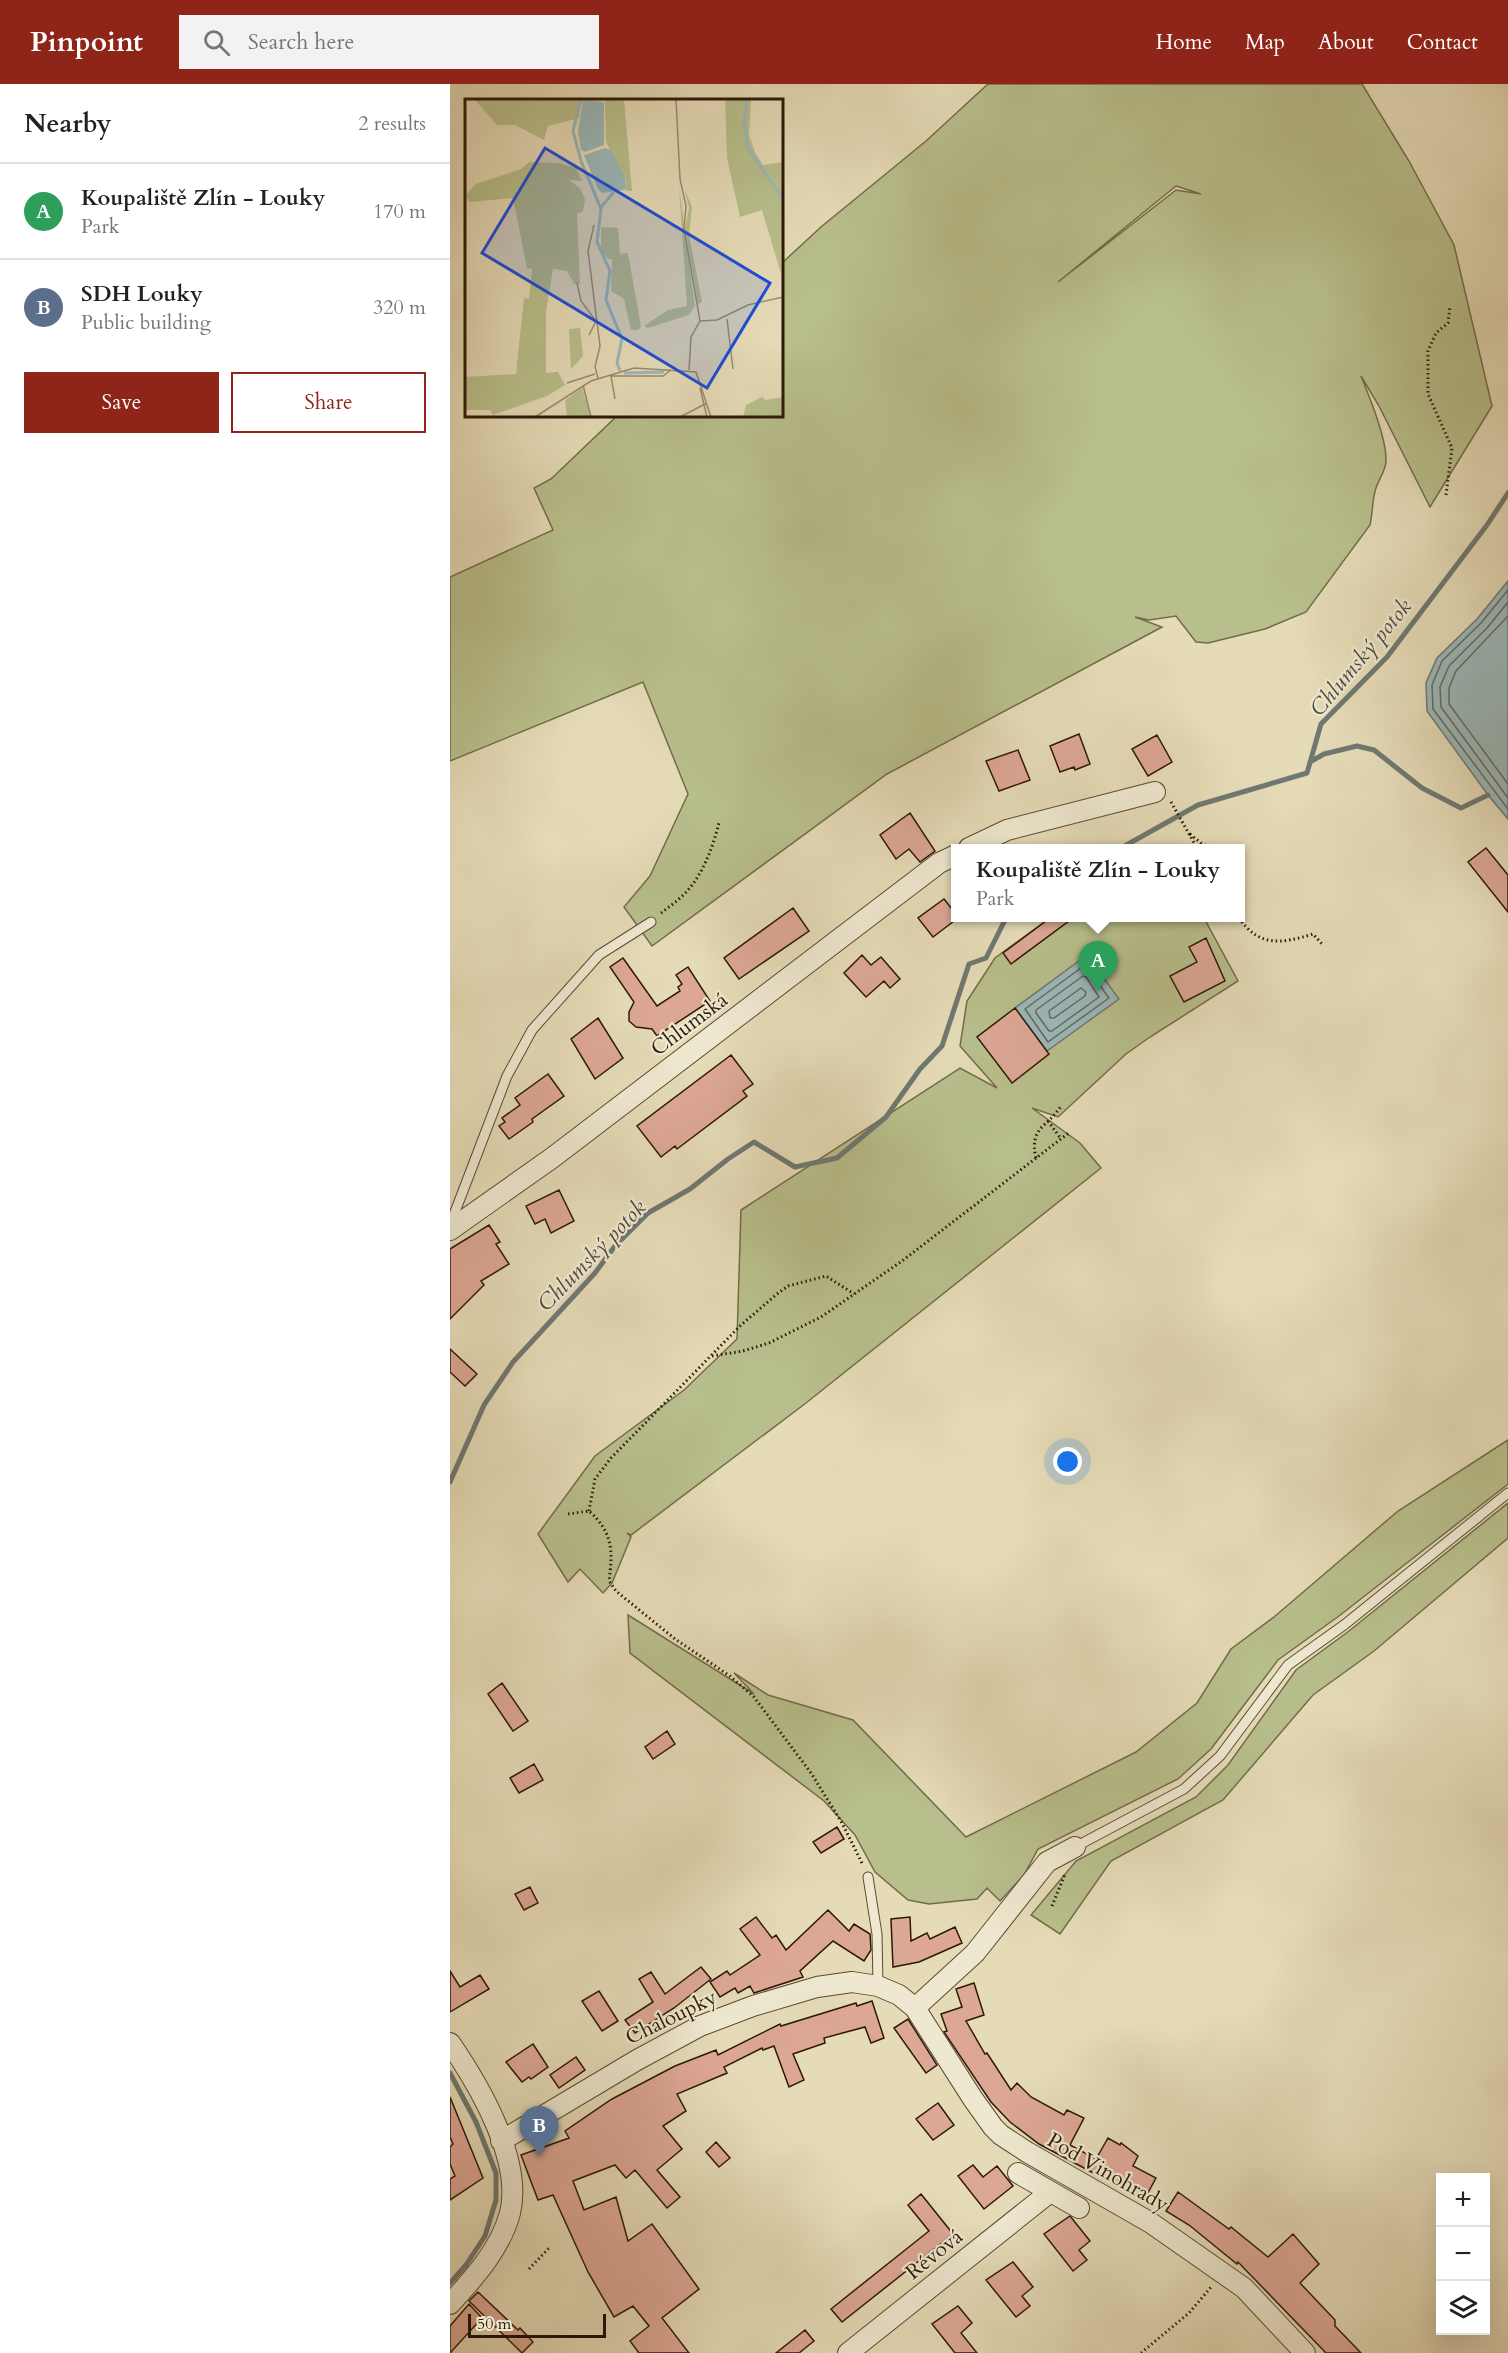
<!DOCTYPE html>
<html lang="en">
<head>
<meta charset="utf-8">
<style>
	body { margin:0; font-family:Cardo,serif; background:#f2f2f2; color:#222 }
	.controls { position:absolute; right:18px; bottom:18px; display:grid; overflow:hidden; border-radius:0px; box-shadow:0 6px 24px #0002 }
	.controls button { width:54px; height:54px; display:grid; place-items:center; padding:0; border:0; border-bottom:2px solid #e0e0e0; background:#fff; color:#222; font:30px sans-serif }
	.scale { position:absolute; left:18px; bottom:15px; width:138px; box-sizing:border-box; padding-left:6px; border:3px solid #2d1906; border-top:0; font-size:16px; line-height:21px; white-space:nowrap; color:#2d1906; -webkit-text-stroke:4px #eee8d0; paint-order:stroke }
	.you { position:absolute; left:618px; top:1378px; width:21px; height:21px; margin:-15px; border:4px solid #fff; border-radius:50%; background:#1a73e8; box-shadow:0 0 0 9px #1a73e833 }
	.badge { display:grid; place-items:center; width:39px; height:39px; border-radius:50%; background:#8f2418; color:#fff; font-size:20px; font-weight:700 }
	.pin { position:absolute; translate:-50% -50px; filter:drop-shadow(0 2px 3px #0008) }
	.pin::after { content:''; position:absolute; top:32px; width:21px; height:18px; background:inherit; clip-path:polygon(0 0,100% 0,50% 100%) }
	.popup { position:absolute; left:501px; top:760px; width:294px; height:78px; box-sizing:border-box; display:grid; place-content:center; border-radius:0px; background:#fff; filter:drop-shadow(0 2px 4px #0005); font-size:20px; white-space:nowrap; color:#767676 }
	.popup b { font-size:22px; color:#222 }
	.popup::after { content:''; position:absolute; left:50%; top:100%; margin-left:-12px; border:12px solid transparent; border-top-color:#fff }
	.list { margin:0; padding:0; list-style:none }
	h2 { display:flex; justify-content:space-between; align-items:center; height:78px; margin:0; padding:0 24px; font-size:26px }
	h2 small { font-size:20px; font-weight:400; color:#767676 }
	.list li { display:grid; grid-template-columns:39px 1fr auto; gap:18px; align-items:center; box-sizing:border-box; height:96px; padding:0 24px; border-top:2px solid #e0e0e0 }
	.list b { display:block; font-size:22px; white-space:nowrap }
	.list p { margin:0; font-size:20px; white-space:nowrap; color:#767676 }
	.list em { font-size:20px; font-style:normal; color:#767676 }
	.actions { display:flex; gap:12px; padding:18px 24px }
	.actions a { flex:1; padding:14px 0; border:2px solid #8f2418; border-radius:0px; text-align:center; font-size:21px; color:#8f2418 }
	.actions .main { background:#8f2418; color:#fff }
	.icon { flex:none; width:33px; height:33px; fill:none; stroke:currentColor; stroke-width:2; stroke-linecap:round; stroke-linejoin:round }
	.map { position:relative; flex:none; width:1058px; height:2269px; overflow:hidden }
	header { display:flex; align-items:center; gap:36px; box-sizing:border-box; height:84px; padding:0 30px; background:#8f2418; color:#fff }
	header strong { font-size:28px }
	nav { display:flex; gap:33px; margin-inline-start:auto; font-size:21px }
	.search { width:420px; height:54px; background:#f2f2f2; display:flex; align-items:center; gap:15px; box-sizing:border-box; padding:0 21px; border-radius:0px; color:#767676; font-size:22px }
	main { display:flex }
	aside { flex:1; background:#fff }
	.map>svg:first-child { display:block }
</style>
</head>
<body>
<header>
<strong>Pinpoint</strong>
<div class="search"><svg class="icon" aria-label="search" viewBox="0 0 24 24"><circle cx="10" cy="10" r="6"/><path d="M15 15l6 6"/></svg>Search here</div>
<nav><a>Home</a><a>Map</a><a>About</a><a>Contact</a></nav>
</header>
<main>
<aside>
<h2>Nearby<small>2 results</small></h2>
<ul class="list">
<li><span class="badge" style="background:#2e9e5b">A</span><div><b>Koupaliště Zlín - Louky</b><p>Park</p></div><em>170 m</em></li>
<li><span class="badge" style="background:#5c6f8a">B</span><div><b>SDH Louky</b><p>Public building</p></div><em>320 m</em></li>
</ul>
<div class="actions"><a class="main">Save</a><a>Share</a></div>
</aside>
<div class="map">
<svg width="1058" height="2269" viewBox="0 0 1058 2269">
	<rect width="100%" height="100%" fill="#e5dbb7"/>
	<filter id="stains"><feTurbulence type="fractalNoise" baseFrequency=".00333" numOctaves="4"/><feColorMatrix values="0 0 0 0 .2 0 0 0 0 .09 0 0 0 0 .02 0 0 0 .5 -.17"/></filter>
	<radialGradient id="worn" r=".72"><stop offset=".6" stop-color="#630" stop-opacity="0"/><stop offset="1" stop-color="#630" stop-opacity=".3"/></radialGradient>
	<path fill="#b8bf8c" stroke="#726c49" stroke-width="1.5" fill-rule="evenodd" d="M538 0H912L959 77 1004 161 1042 322 980 423 929 322 911 292C919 312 937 355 936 377 936 386 929 395 926 404 922 415 923 428 920 441L856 528 815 545 758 559 746 558 726 532 699 536 685 533 712 543 437 690 202 862 174 823 200 792 238 710 193 598 0 677V493L103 446 84 404 101 395 167 332H332V179L371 143 476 57ZM726 102 751 110 726 106 608 198Z
		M600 834H754L788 897 700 953 676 970 608 1033 582 1024 630 1059 651 1084 356 1319 181 1451 177 1449 181 1453 162 1499 153 1509 130 1485 118 1498 88 1450 145 1372 234 1306 287 1255 291 1126 510 984 547 1004 510 962 517 917 545 874Z
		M1058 1356V1400L889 1532 828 1576 761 1665 728 1695 588 1765 574 1791 550 1817 537 1804 527 1815 479 1820 458 1816 425 1788 405 1751 374 1717 180 1569 178 1531 304 1610 284 1589 318 1611 403 1636 516 1753 686 1668 747 1619 781 1565 824 1533 948 1427Z
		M1058 1419V1454L924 1567 863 1611 773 1716 661 1777 610 1850 581 1831 626 1777 746 1713 778 1681 846 1586 899 1547Z"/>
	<path fill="#9bb8ba" stroke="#6f7872" stroke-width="1.5" d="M1058 497V735L1038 711 977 627 976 599 987 574 1027 535Z
		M637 871 669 915 597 967 565 924Z"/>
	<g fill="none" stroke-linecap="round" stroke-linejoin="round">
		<path stroke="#646860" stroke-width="1.5" d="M1058 506 1031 539 992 577 982 601 983 625 1058 725
			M1058 518 1037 544 999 582 990 603 991 623 1058 714
			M1058 532 1006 587 999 604V620L1058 700
			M635 881 659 914 598 958 575 925Z
			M633 892 636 893 649 913 602 947H599L586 929V926Z
			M631 904 636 908 635 912 604 934H600L599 927Z"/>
		<path stroke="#6f7872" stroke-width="5" d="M860 678 874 670 907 662 924 666 972 704 1011 724 1038 711
			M671 764 748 721 857 689 871 640 937 573 1037 441 1058 409
			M0 1398 34 1321 63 1278 145 1189 165 1162 198 1129 240 1105 278 1075 304 1058 345 1083 387 1074 436 1033 470 985 492 962 519 880 536 874 556 834
			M0 1989 26 2038 46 2089V2116L35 2152 16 2181 0 2199"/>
	</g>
	<path fill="#dda795" stroke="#2d1906" stroke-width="1.5" d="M629 650 640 680 625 686 624 683 610 688 600 662Z
		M707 651 722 678 698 692 682 665Z
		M568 666 580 696 549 707 536 677Z
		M460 729 485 767 470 778 459 765 446 775 430 751Z
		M1036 764 1058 791V828L1018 778Z
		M494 815 506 830V834H508L483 853 468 834Z
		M343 824 359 847 289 895 274 874Z
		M600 834H623L561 880 553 869Z
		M756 854 775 897 734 918 720 892 747 878 739 863Z
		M412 871 421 881 431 873 450 895 440 904 434 897 416 913 394 889Z
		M173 874 207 922 230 907 228 903 232 900 226 891 238 883 260 917 207 952 202 945 186 943 179 937V928L184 918 160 883Z
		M565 924 599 970 562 999 527 953Z
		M148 934 173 974 145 995 121 955Z
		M281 971 303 1000 293 1007 297 1012 227 1065 225 1062 211 1073 187 1042Z
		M98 990 114 1012 82 1035 83 1038 59 1055 49 1042 55 1038 52 1034 70 1021 65 1014Z
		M109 1106 124 1137 101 1149 95 1135 85 1140 76 1122Z
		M39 1141 50 1158 46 1160 59 1180 31 1197 34 1201 0 1235V1165Z
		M0 1265 27 1290 15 1302 0 1288Z
		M52 1599 78 1637 63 1647 38 1610Z
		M217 1647 225 1660 203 1675 195 1663Z
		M84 1680 93 1696 69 1709 60 1694Z
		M387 1743 394 1755 371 1769 363 1758Z
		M80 1803 88 1819 74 1826 65 1810Z
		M378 1826 399 1847 404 1840 420 1850 421 1866 414 1877 383 1857 350 1887 353 1893 304 1909 300 1902 288 1909 285 1904 270 1913 260 1898 277 1887 280 1891 310 1871 290 1845 306 1833 322 1854 326 1851 336 1866Z
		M460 1833 461 1857 477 1849 480 1855 505 1843 512 1859 469 1878 443 1883 441 1835Z
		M251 1883 261 1895 224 1924 185 1949 175 1936 203 1918 189 1895 201 1888 215 1910Z
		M0 1887 10 1903 30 1891 39 1905 0 1928Z
		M524 1899 534 1931 516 1937 535 1970 537 1969 561 2006 567 1999 581 2013 614 2031 617 2026 634 2034 620 2061 646 2075 658 2054 670 2061 671 2059 688 2072 683 2082 706 2094 694 2116 589 2060 560 2038 541 2018 494 1948 497 1947 491 1930 512 1923 506 1905Z
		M149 1907 168 1937 152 1947 132 1917Z
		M422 1917 434 1954 421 1959 415 1943 374 1954 375 1959 343 1970 354 1996 339 2003 324 1962 313 1966 312 1964 274 1983 277 1989 227 2010 236 2027 213 2042 232 2065 207 2086 230 2113 217 2124 185 2086 176 2094 165 2081 123 2097 134 2126 166 2113 178 2157 202 2140 249 2205 212 2234 239 2269H189L180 2257 199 2242 183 2222 164 2233 138 2188 103 2111 88 2116 71 2071 119 2054 115 2047 162 2015 225 1982 266 1966 268 1971 330 1940 331 1942 406 1919 407 1922Z
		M458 1935 487 1981 476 1989 444 1944Z
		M83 1960 98 1983 81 1995 79 1993 72 1998 56 1978Z
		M126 1973 135 1986 109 2004 100 1991Z
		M0 2013 33 2094 0 2116V2095L5 2092 0 2080V2063L3 2060 0 2053Z
		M488 2019 504 2041 483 2056 466 2035Z
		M266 2058 280 2074 269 2083 256 2068Z
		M523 2081 533 2093 547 2082 563 2102 534 2125 508 2092Z
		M728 2108 779 2145 781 2143 818 2173 843 2150 869 2180 850 2199 885 2236V2242L911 2269H876L788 2178 787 2180 739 2141 716 2127Z
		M471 2110 503 2150 392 2238 381 2225 479 2147 458 2121Z
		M620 2132 640 2157 629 2166 637 2176 623 2187 594 2150Z
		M563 2178 583 2203 572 2212 580 2222 566 2233 536 2196Z
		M28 2208 68 2246 70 2244 83 2258 72 2269 19 2217Z
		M19 2220 32 2234 0 2269V2242Z
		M508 2222 522 2239 511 2249 527 2269H505L482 2240Z
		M355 2246 364 2257 349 2269H326Z"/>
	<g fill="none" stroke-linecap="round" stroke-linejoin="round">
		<defs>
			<path id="service" d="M0 1141 57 992 82 946 149 871 201 838
				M625 1763 734 1705 770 1672 838 1581 894 1541 1058 1409
				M418 1793 427 1850 428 1902"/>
			<path id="minor" d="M519 764 557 746 705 708
				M0 1146 102 1074 489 779 506 771
				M465 1924 525 1869 597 1778 625 1763
				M0 1959C29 2001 73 2076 60 2129 51 2164 24 2194 0 2220
				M51 2057 187 1976 250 1942 303 1922 367 1903 402 1898 428 1902 449 1911 465 1924 523 2015 543 2043 551 2051 577 2068 701 2139 794 2204 855 2269
				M568 2089 629 2124
				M398 2269 599 2109"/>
		</defs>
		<use href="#service" stroke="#5b4a32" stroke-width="11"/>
		<use href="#minor" stroke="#5b4a32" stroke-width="22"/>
		<path stroke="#2d1906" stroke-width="3" stroke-dasharray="1.5 3" stroke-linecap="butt" d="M996 411 1002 364 978 310V267L986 249 998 239 1000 222
			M721 718 747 764
			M740 750 752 760 763 764
			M211 829C217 824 224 820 230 814 251 796 262 766 269 739
			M789 834C809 863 831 860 863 850L872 860
			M598 1037 611 1055
			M586 1074C579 1043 597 1044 611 1022
			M262 1272 293 1267 319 1259 371 1233 452 1177 620 1048
			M139 1427 145 1395 161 1374 291 1241 327 1210 338 1202 376 1192 404 1210
			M118 1430 139 1427C163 1449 163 1466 159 1497L166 1507 225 1555 280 1592 304 1613 361 1689 392 1739 413 1781
			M602 1822 615 1790
			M79 2185 99 2164
			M691 2269 739 2229 762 2202"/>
		<use href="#service" stroke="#eee8d0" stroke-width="9"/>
		<use href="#minor" stroke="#eee8d0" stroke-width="20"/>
	</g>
	<g text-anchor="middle" stroke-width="4.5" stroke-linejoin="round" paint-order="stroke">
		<g font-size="21" fill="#2d1906" stroke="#eee8d0">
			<text transform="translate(239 940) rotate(-37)" y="7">Chlumská</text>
			<text transform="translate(221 1933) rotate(-26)" y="7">Chaloupky</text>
			<text transform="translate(658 2088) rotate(30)" y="7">Pod Vinohrady</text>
			<text transform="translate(484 2170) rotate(-39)" y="7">Révová</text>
		</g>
		<g font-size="22" font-style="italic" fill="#4e493c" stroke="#eee8d0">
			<text transform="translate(910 573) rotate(-50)" y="8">Chlumský potok</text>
			<text transform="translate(141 1171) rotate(-46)" y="8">Chlumský potok</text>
		</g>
	</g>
	<g transform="translate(15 15)">
		<rect width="318" height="318" fill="#e5dbb7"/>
		<path d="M9 0H117L114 19 83 27 79 41 50 26H32ZM140 0H159L167 92H162L161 81 141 43ZM260 0H286L284 36 290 53 298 66 318 63 316 175 297 111 275 118 262 59ZM64 63 93 64 111 69 117 82 104 81 115 89 120 100 118 112 112 115 115 185H109L102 172 88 170 81 213V274L93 273 100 286 82 297 28 316 25 311H0V278L51 275 59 199 64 200 67 170 62 169 48 99 4 103 1 96 11 85 56 70ZM214 87 230 207 224 216 183 229 179 227 203 211 222 207ZM220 91 227 108 224 136 237 203 233 205 220 130 224 109ZM136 128 153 129 155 155 163 154 176 228 173 231H166L159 200 146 192 147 160H143L136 152ZM115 229 118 257 106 270 104 230ZM117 289 126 318H102L100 301ZM297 298 301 301 318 298V318H278L281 306Z" fill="#b8bf8c"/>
		<path d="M118 0 139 3V46L120 53 116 51 113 33ZM140 49 146 51 159 76 162 90 158 91 137 94 133 90 119 56Z" fill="#9bb8ba"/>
		<path fill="none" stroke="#9bb8ba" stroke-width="3" d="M116 0 108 32 116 62 136 110 132 143 145 172 141 201 157 240 152 264 155 272M282 0 279 23 283 49 318 100M136 108 149 93M159 274 199 273"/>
		<path fill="none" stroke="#9b8d70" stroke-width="1.5" d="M211 0 215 80 221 107 219 130 235 222M129 126 123 152 135 247 130 268 133 279M112 184 116 202 131 222 124 236M262 220 268 270M235 222 252 221 283 206 318 198M224 271 226 238 235 222M146 277H198L206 271M146 277 150 300M102 284 130 275M118 286 126 318M235 289 242 318M70 318 126 282 169 269 231 273 246 318M215 318 242 304"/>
		<path fill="#1d4ed8" fill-opacity="0.15" stroke="#1d4ed8" stroke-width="3" d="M80 49 305 184 242 289 17 154Z"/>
		<rect width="318" height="318" fill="none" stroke="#2d1906" stroke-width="3"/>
	</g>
	<rect width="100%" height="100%" filter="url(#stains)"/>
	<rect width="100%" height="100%" fill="url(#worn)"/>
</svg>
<div class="controls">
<button>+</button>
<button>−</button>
<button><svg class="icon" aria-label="layers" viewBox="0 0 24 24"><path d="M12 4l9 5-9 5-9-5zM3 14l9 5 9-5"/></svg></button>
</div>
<div class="scale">50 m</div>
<div class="you"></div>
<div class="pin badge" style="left:648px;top:907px;background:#2e9e5b">A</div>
<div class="popup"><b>Koupaliště Zlín - Louky</b>Park</div>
<div class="pin badge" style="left:89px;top:2072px;background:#5c6f8a">B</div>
</div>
</main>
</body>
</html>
